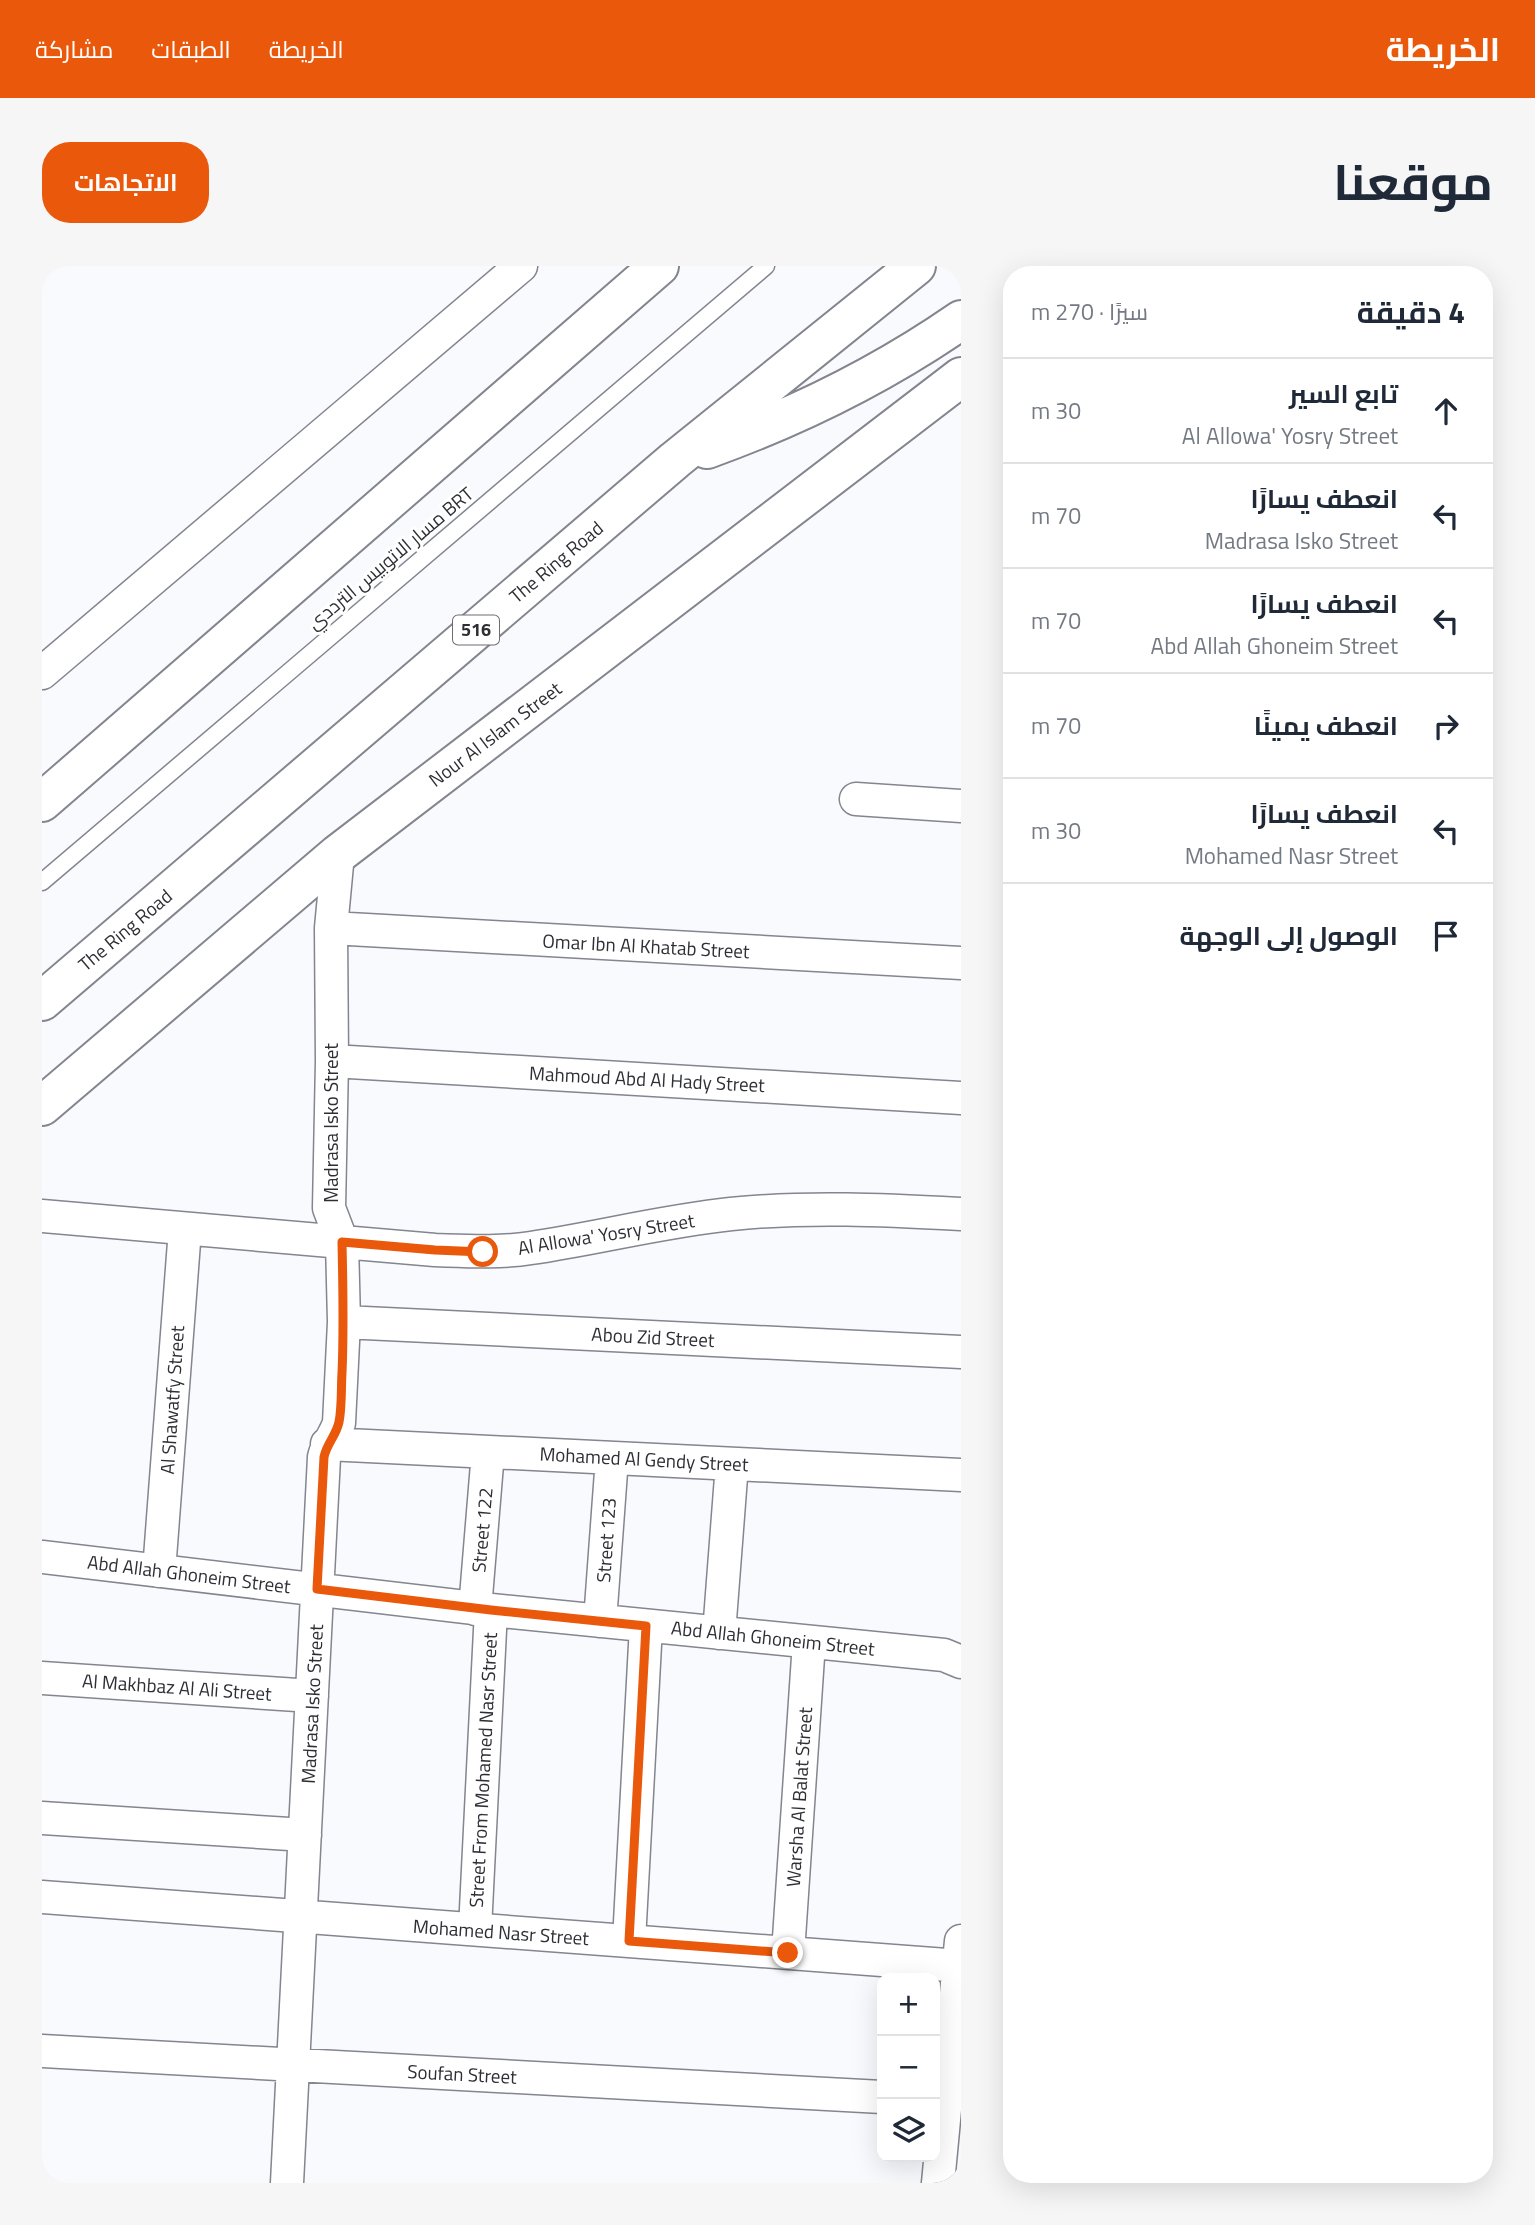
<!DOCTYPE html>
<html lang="ar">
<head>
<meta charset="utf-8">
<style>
	body { margin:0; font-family:"Titillium Web",Cairo,sans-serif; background:#f6f6f7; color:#1f2937; direction:rtl }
	.controls { position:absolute; right:21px; bottom:21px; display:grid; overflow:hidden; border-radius:14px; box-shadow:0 7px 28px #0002 }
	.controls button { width:63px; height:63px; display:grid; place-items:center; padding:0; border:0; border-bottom:2px solid #e0e1e3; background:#fff; color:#1f2937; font:35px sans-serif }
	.stop { position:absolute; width:21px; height:21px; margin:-16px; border:5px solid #ea580c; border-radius:50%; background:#fff }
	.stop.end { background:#ea580c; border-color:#fff; box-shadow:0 2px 7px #0008 }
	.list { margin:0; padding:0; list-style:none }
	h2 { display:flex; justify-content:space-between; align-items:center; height:91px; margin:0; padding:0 28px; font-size:30px }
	h2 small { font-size:23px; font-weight:400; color:#747a83 }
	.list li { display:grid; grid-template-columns:46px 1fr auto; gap:21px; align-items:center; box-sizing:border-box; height:105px; padding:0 28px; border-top:2px solid #e0e1e3 }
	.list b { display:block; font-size:26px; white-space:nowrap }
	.list p { margin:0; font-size:23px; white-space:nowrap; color:#747a83 }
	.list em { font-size:23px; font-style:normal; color:#747a83 }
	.icon { flex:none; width:38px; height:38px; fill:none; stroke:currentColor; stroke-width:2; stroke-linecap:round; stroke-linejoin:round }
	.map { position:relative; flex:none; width:919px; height:1917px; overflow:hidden; direction:ltr; border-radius:28px }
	header { display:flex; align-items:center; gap:42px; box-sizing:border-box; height:98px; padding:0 35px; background:#ea580c; color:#fff }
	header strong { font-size:33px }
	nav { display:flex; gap:38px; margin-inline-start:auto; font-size:24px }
	.intro { display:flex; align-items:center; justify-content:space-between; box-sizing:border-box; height:168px; padding:0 42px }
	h1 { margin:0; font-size:49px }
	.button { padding:18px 32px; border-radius:28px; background:#ea580c; color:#fff; font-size:24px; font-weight:700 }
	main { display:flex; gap:42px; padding:0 42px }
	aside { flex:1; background:#fff; border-radius:28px; box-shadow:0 7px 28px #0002 }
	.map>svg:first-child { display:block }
</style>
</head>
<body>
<header>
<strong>الخريطة</strong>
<nav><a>الخريطة</a><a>الطبقات</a><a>مشاركة</a></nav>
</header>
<div class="intro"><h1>موقعنا</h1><a class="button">الاتجاهات</a></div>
<main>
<aside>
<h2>4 دقيقة<small>سيرًا · 270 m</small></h2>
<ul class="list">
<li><svg class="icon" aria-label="ahead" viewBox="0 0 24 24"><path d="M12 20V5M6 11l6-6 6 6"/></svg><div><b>تابع السير</b><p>Al Allowa' Yosry Street</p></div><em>30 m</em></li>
<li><svg class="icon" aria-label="left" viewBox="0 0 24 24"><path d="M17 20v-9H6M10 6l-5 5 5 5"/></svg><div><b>انعطف يسارًا</b><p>Madrasa Isko Street</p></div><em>70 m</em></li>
<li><svg class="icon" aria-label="left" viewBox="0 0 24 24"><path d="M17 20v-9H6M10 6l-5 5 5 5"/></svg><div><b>انعطف يسارًا</b><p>Abd Allah Ghoneim Street</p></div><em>70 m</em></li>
<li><svg class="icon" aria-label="right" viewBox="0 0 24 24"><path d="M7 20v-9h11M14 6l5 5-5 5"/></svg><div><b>انعطف يمينًا</b></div><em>70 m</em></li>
<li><svg class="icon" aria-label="left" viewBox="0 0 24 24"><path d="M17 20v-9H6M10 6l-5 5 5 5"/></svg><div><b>انعطف يسارًا</b><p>Mohamed Nasr Street</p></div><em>30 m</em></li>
<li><svg class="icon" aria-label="arrive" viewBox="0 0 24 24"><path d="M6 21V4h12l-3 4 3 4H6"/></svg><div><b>الوصول إلى الوجهة</b></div></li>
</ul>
</aside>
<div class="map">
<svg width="919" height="1917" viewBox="0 0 919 1917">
	<rect width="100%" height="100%" fill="#f9fafe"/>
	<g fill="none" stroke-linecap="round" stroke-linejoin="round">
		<defs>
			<path id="lane" d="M0 616 724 0"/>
			<path id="street" d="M0 407 479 0
				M814 533 919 540
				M289 662 919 697
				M290 795 919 832
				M0 950 393 984C425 985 458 987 489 982 556 972 622 955 689 948 766 940 843 944 919 948
				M302 1056 919 1086
				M285 1178 919 1209
				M0 1291 449 1344 902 1389 919 1396
				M117 1305 143 963
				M433 1343 446 1186
				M558 1355 570 1192
				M677 1367 690 1198
				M0 1412 270 1430
				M0 1552 263 1569
				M0 1631 919 1700
				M433 1663 449 1344
				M587 1675 604 1360
				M746 1687 767 1376
				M0 1785 840 1831
				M245 1917 282 1191C285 1178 293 1169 297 1157L302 1056 300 976 287 942 290 795 289 662 296 588
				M896 1917 919 1675"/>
			<path id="secondary" d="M0 840 296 588 919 111"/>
			<path id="highway" d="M665 183C754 151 841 108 919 54
				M0 536 617 0
				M0 735 633 194 874 0"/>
		</defs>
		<use href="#lane" stroke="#83858f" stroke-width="19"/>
		<use href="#street" stroke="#83858f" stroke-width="35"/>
		<use href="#secondary" stroke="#83858f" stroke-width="42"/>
		<use href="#highway" stroke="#83858f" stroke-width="42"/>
		<use href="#lane" stroke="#fff" stroke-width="16"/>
		<use href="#street" stroke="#fff" stroke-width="32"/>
		<use href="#secondary" stroke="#fff" stroke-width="38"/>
		<use href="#highway" stroke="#fff" stroke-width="38"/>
	</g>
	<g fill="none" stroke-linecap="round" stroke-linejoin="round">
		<path stroke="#ea580c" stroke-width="9" d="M441 986 393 984 300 976C301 1020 302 1063 300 1107 299 1123 300 1141 297 1156 294 1170 285 1177 282 1191L275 1323 449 1344 604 1360 587 1675 746 1687"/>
	</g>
	<g text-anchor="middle" stroke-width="6" stroke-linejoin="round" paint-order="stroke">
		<rect fill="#fff" stroke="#6d6d71" stroke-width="2" x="411" y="349.5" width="46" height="29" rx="5"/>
		<g font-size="18" font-weight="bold" fill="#2e2f34">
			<text x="434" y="370">516</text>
		</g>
		<g font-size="19" fill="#2e2f34" stroke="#fff">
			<text transform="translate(348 292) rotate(-40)" y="7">مسار الاتوبيس الترددي BRT</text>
			<text transform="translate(514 296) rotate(-40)" y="7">The Ring Road</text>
			<text transform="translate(453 468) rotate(-37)" y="7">Nour Al Islam Street</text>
			<text transform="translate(83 664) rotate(-40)" y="7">The Ring Road</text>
			<text transform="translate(604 680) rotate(3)" y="7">Omar Ibn Al Khatab Street</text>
			<text transform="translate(605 813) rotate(3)" y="7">Mahmoud Abd Al Hady Street</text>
			<text transform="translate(289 857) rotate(-90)" y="7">Madrasa Isko Street</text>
			<text transform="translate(564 968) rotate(-9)" y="7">Al Allowa' Yosry Street</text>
			<text transform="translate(611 1071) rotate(3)" y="7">Abou Zid Street</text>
			<text transform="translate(130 1134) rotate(-86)" y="7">Al Shawatfy Street</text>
			<text transform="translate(602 1193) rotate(3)" y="7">Mohamed Al Gendy Street</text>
			<text transform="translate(440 1264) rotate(-85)" y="7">Street 122</text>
			<text transform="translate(564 1274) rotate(-86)" y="7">Street 123</text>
			<text transform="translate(147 1308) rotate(7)" y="7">Abd Allah Ghoneim Street</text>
			<text transform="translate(731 1372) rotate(6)" y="7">Abd Allah Ghoneim Street</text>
			<text transform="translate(135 1421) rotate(4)" y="7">Al Makhbaz Al Ali Street</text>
			<text transform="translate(270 1438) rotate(-87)" y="7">Madrasa Isko Street</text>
			<text transform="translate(441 1504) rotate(-87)" y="7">Street From Mohamed Nasr Street</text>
			<text transform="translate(757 1531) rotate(-86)" y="7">Warsha Al Balat Street</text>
			<text transform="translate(459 1666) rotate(4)" y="7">Mohamed Nasr Street</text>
			<text transform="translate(420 1808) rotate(3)" y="7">Soufan Street</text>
		</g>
	</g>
</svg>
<div class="controls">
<button>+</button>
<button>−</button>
<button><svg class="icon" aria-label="layers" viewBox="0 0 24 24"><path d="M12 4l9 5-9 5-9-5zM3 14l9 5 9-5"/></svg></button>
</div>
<div class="stop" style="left:441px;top:986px"></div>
<div class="stop end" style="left:746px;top:1687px"></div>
</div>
</main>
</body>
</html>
